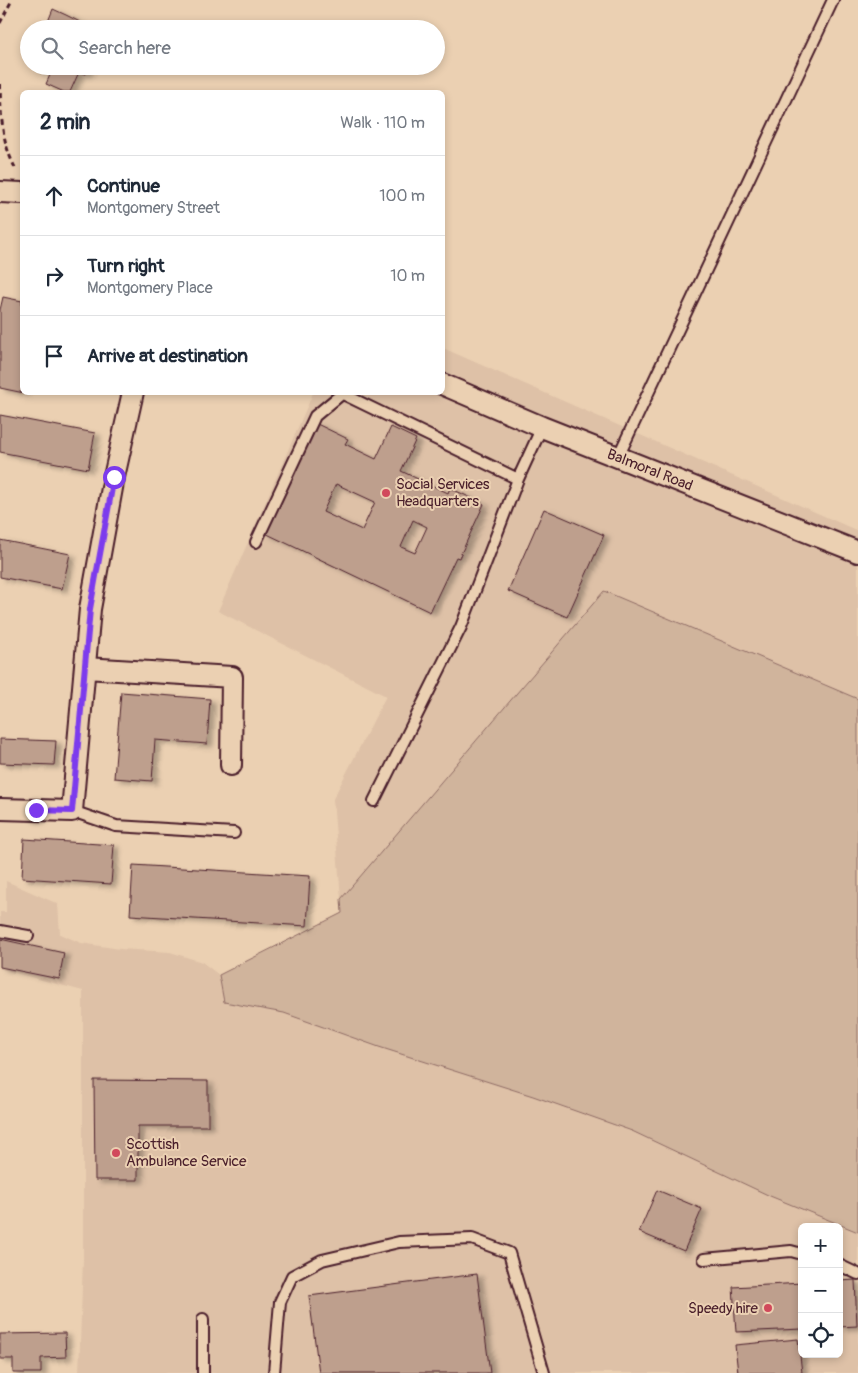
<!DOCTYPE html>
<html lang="en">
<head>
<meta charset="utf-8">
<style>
	body { margin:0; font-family:Pangolin,sans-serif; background:#f6f6f7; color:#1f2937 }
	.controls { position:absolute; right:15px; bottom:15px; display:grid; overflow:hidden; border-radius:8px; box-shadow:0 2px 8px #0003 }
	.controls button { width:45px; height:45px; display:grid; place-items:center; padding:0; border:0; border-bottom:1px solid #e0e1e3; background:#fff; color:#1f2937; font:25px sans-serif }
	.stop { position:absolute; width:15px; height:15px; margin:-11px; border:4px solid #7c3aed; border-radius:50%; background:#fff }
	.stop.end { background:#7c3aed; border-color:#fff; box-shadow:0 1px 5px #0008 }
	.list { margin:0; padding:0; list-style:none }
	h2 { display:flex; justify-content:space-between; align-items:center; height:65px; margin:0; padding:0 20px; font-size:21px }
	h2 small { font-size:16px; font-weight:400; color:#747a83 }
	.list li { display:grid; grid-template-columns:32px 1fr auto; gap:15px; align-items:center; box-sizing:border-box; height:80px; padding:0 20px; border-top:1px solid #e0e1e3 }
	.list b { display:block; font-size:19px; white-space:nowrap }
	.list p { margin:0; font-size:16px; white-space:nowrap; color:#747a83 }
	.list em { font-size:16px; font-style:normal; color:#747a83 }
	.icon { flex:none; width:28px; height:28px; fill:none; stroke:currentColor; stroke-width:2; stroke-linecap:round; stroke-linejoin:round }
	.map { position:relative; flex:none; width:858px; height:1373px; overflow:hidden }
	.search { position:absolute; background:#fff; box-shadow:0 2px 8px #0003; left:20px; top:20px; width:425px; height:55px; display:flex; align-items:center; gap:12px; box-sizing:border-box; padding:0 18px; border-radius:28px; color:#747a83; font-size:19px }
	.panel { position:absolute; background:#fff; box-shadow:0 2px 8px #0003; left:20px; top:90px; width:425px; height:305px; border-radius:8px }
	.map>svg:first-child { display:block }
</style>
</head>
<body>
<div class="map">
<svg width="858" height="1373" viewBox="0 0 858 1373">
	<defs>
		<filter id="shadow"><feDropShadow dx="5.5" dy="3" stdDeviation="2.5" flood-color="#0004"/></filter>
	</defs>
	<rect width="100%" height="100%" fill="#ebd0b2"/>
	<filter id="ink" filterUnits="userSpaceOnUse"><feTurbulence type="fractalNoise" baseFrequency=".02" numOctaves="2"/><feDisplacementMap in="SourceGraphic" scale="10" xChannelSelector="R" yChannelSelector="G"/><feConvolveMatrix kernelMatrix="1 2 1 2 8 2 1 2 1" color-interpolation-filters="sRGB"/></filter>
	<g filter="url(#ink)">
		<path fill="#dec1a7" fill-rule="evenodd" d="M443 348 858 531V699L604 591 341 899 333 799 386 696 218 611 313 393 442 392Z
			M6 881 58 904 60 934 81 943 120 949 170 952 202 962 219 975 224 1002 284 1013 379 1047 533 1096 632 1131 770 1196 858 1232V1373H79L83 1258V991L0 969V912H6ZM802 1227H839V1354H802Z"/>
		<path fill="#d0b49c" stroke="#8d6a64" d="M604 591 858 699V1232L770 1196 632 1131 533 1096 379 1047 284 1013 224 1002 219 975 342 913 341 899Z"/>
		<path fill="#be9f8d" stroke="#4a1f2b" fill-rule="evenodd" filter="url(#shadow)" d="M53 9 66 15 94 29H45Z
			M35 66H89L86 74 79 72 70 92H64L46 84 50 75 34 68Z
			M3 297 22 301V392L24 393 0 388V310Z
			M0 415 95 433 88 469 0 452Z
			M315 423 348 439 345 444 376 459 391 427 416 439 401 471 448 493 450 488 484 504 459 558 456 557 430 612 265 533 291 479 289 478ZM336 484 375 502 362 530 323 512ZM413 520 427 527 415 553 401 547Z
			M544 509 604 535 567 617 508 591Z
			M0 540 70 554 62 589 0 577Z
			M121 692 210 699 207 744 155 740 152 781 114 778Z
			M0 739 56 741 54 765 0 763Z
			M24 839 114 845 111 884 22 878Z
			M133 865 310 876 307 926 130 915Z
			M0 939 64 953 59 979 0 967Z
			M94 1080 208 1081V1126H138V1180H95Z
			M657 1190 702 1209 684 1251 639 1232Z
			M477 1274 490 1373H319L309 1296Z
			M855 1280 857 1326 839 1327V1281Z
			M802 1283V1329L736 1332 733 1287Z
			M65 1333 66 1357 41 1358V1373H13V1359H0V1334Z
			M798 1339 802 1373H738L735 1345Z"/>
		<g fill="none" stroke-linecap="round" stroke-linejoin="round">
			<defs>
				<path id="service" d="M343 394 518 479
					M618 457 833 0
					M256 542 315 416 344 392
					M374 801 461 627 518 479 542 427
					M72 811 116 826 234 833
					M0 931 28 936
					M704 1259 791 1251 802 1254
					M839 1265 858 1274
					M203 1319V1373
					M274 1373 280 1302 292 1276 322 1260 399 1242 472 1239 509 1253 544 1373"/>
				<g id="minor">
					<path d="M0 192 22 193"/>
					<path id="s1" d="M442 384 542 427 858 552"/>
					<path d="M85 668 232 677 231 765"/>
					<path d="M0 809 72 811 90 609 114 477 133 392"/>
				</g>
			</defs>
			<use href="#service" stroke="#4a1f2b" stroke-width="14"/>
			<use href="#minor" stroke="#4a1f2b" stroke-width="24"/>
			<path stroke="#4a1f2b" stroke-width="3" stroke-dasharray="5 4" stroke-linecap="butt" d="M0 23 12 0
				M0 84C1 115 1 143 17 171"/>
			<use href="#service" stroke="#ebd0b2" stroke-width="10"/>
			<use href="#minor" stroke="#ebd0b2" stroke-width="20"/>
		</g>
	</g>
	<g fill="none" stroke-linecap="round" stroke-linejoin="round" filter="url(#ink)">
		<path stroke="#7c3aed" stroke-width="6" d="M36 810 72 811 90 609 114 477"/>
	</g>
	<g fill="#d1495b" stroke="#ebd0b2" stroke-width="2">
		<circle cx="386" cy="493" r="5"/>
		<circle cx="116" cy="1153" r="5"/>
		<circle cx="768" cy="1308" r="5"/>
	</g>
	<g text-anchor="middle" stroke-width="4" stroke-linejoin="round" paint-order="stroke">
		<g font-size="15" fill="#4a1f2b" stroke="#ebd0b2">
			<text dy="5" stroke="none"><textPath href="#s1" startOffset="225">Balmoral Road</textPath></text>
		</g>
		<g font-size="15" fill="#4a1f2b" stroke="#ebd0b2" text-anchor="start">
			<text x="396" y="489">Social Services<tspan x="396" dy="17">Headquarters</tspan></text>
			<text x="126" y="1149">Scottish<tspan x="126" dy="17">Ambulance Service</tspan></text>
			<text x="758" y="1313" text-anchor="end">Speedy hire</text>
		</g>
	</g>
</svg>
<div class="controls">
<button>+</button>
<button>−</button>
<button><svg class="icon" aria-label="locate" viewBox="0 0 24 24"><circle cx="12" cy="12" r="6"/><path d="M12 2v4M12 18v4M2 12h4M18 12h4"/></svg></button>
</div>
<div class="stop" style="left:114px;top:477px"></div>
<div class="stop end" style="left:36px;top:810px"></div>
<div class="search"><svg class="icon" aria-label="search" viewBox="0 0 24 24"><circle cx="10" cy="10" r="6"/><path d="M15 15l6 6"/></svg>Search here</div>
<section class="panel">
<h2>2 min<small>Walk · 110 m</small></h2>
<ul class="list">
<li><svg class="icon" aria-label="ahead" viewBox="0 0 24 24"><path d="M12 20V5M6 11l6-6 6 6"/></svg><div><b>Continue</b><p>Montgomery Street</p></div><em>100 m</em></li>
<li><svg class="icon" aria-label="right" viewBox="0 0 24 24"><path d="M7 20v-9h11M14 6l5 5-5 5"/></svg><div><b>Turn right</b><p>Montgomery Place</p></div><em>10 m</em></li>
<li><svg class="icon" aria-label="arrive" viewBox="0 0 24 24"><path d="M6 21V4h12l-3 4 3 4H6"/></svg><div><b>Arrive at destination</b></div></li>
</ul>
</section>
</div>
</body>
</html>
